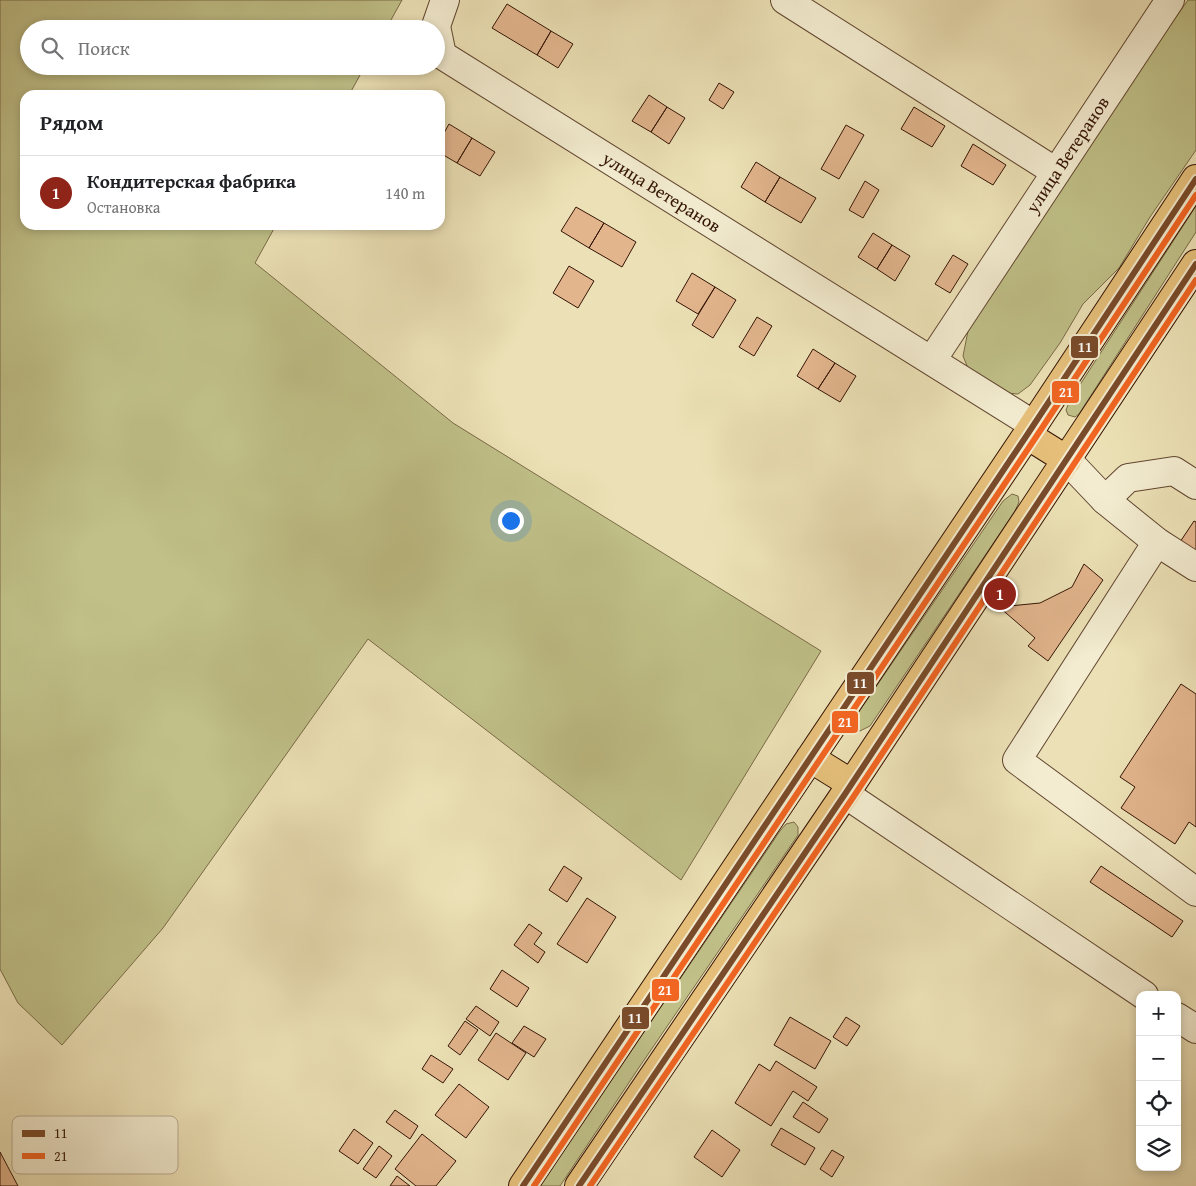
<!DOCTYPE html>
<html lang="ru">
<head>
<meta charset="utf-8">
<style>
	body { margin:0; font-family:"Gentium Book Plus",serif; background:#f6f6f6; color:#202124 }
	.controls { position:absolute; right:15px; bottom:15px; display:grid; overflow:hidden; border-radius:10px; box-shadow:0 2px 8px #0003 }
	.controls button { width:45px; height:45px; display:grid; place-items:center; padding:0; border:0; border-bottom:1px solid #e0e0e0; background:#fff; color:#202124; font:25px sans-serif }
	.you { position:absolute; left:510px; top:520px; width:18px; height:18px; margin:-12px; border:4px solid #fff; border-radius:50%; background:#1a73e8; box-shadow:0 0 0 8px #1a73e833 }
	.badge { display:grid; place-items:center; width:32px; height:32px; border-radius:50%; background:#8f2418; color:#fff; font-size:16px; font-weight:700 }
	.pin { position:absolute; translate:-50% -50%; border:2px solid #fff; box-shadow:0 1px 5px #0006 }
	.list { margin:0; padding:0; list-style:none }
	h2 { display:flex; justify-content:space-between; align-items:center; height:65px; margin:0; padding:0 20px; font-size:21px }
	h2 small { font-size:16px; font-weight:400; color:#757577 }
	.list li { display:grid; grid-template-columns:32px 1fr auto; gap:15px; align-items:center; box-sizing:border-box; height:75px; padding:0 20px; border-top:1px solid #e0e0e0 }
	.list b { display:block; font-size:19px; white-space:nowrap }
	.list p { margin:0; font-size:16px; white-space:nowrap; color:#757577 }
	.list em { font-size:16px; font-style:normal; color:#757577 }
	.icon { flex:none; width:28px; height:28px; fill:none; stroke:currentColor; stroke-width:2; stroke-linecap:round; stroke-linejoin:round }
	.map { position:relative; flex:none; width:1196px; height:1186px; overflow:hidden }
	.search { position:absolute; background:#fff; box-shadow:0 2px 8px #0003; left:20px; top:20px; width:425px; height:55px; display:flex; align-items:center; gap:12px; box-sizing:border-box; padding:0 18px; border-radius:28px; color:#757577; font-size:19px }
	.panel { position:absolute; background:#fff; box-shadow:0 2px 8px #0003; left:20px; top:90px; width:425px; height:140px; border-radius:15px }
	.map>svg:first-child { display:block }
</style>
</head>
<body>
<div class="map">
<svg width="1196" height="1186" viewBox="0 0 1196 1186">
	<rect width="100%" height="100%" fill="#ece1b6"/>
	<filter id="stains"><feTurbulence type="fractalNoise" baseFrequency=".004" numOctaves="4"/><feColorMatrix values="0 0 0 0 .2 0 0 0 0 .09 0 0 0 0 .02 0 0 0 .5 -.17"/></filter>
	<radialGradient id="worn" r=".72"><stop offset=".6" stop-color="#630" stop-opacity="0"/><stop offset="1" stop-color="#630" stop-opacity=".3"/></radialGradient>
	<path fill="#c0c088" stroke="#7a6a46" d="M0 0H402L386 29H29V66H365L349 95H25V225H276L255 263 453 423 821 651 681 880 368 639 163 928 62 1045 18 1003 0 969Z
		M1188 0H1196V150L1150 217 1119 268 1083 304 1060 343 1030 385 1018 394 1006 393 970 373 963 356 968 331 1055 189Z
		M1196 206V232L1079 414 1075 417 1068 415 1066 410 1070 400Z
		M1012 494 1018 496 1019 502 1015 511 870 726 860 731 856 730 853 725 856 716 1003 501Z
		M794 822 798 827V835L640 1066 560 1186H540L780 831 786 824Z"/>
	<path fill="#e2b58d" stroke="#341405" d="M507 4 551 31 537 55 492 28Z
		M551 31 573 44 558 68 537 55Z
		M719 83 734 92 723 109 709 100Z
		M649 95 667 107 651 132 632 121Z
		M667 107 685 118 669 144 651 132Z
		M914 107 945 126 932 147 901 129Z
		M449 124 472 138 457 163 440 153V140Z
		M846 125 864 135 839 179 821 169Z
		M472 138 495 152 480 176 457 163Z
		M973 144 1006 165 993 185 961 166Z
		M756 162 780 177 765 202 741 187Z
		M780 177 816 198 801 223 765 202Z
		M865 181 879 190 863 218 849 210Z
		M576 207 604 223 589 248 561 231Z
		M604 223 636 242 622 267 589 248Z
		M873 233 892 245 877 269 858 257Z
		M892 245 910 256 895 281 877 269Z
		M953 255 968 264 950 293 935 284Z
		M569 266 594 281 578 308 553 293Z
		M692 273 715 287 698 314 676 301Z
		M715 287 736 300 713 338 692 325Z
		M757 317 772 326 754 356 739 347Z
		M813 349 835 363 818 389 797 376Z
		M835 363 856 376 840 402 818 389Z
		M1194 521 1196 522V557L1178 545Z
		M1084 564 1103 580 1048 661 1028 646 1035 638 999 607 1040 603 1072 587Z
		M1181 684 1196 694V827L1189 822 1175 844 1121 808 1135 787 1120 777Z
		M564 866 582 878 567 902 549 890Z
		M1101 866 1183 921 1172 937 1090 882Z
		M587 898 616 917 587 963 557 944Z
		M529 924 542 933 534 944 545 952 538 963 514 945Z
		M502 970 529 988 517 1007 490 989Z
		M476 1006 499 1022 490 1036 466 1019Z
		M790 1017 831 1041 815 1069 774 1045Z
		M846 1017 860 1026 847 1046 833 1037Z
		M465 1021 478 1030 460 1055 448 1046Z
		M524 1026 546 1039 534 1057 512 1043Z
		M496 1033 526 1053 508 1080 478 1060Z
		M431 1055 453 1069 443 1083 422 1069Z
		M776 1061 817 1087 808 1101 793 1091 771 1126 735 1103 759 1064 770 1071Z
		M459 1084 489 1107 466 1138 435 1115Z
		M803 1102 828 1119 819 1133 793 1117Z
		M395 1110 418 1126 410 1139 386 1122Z
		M781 1128 815 1148 805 1165 771 1145Z
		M354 1129 373 1143 358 1164 339 1151Z
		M712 1130 740 1150 722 1177 694 1157Z
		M422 1134 456 1161 436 1186H416L395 1169Z
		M379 1146 392 1156 376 1178 363 1169Z
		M832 1150 844 1157 832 1177 820 1169Z
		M0 1152 18 1186H0Z
		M397 1176 410 1186H390Z"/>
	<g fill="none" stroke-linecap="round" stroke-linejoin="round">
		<defs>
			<g id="minor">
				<path id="s1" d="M445 0 436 26 442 55 1034 425"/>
				<path d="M785 0 1056 172"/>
				<path id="s2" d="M932 360 1170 0"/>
				<path d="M1067 460 1105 500 1157 542 1196 567"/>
				<path d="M1105 500 1128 478 1174 471 1196 485"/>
				<path d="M1157 542 1017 760 1196 892"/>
				<path d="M845 794 1144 995"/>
				<path d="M1177 1017 1196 1029"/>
			</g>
			<path id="major" d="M1027 435 1067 460
				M810 758 852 784
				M523 1186 1027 435 1196 179
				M579 1186 845 794 1196 264"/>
		</defs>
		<use href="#minor" stroke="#624731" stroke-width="30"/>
		<use href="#major" stroke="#341405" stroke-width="30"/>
		<use href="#minor" stroke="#f3ecd0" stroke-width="28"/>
		<use href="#major" stroke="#e6c07b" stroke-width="28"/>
		<defs>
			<path id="bus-1" d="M523 1186 1027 435 1196 179
				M579 1186 845 794 1196 264"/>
			<path id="bus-2" d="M534 1186 1034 440 1196 195
				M590 1186 852 799 1196 280"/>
		</defs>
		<use href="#bus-1" stroke="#f3ecd0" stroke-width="10"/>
		<use href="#bus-2" stroke="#f3ecd0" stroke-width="10"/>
		<use href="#bus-1" stroke="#7a4b2a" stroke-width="6"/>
		<use href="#bus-2" stroke="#f26522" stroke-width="6"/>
	</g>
	<g text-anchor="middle" stroke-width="4" stroke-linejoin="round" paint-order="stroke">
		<g font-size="18" fill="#341405" stroke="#f3ecd0">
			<text dy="6" stroke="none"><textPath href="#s2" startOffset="246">улица Ветеранов</textPath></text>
			<text dy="6" stroke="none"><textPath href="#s1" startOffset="316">улица Ветеранов</textPath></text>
		</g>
	</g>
	<rect x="12" y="1116" width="166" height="58" rx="8" fill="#f3ecd0" stroke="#baab93" stroke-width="1"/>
	<rect x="22" y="1130" width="23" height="7" fill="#7a4b2a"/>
	<rect x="22" y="1153" width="23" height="6" fill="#f26522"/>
	<g font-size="14" fill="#341405">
		<text x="54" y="1138">11</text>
		<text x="54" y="1161">21</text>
	</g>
	<g stroke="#f3ecd0" stroke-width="2">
		<rect x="1070" y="335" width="29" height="24" rx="5" fill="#7a4b2a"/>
		<rect x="1051" y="380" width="29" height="24" rx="5" fill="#f26522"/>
		<rect x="846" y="671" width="29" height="24" rx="5" fill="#7a4b2a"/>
		<rect x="831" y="710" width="28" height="24" rx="5" fill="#f26522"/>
		<rect x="651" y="978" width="29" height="24" rx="5" fill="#f26522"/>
		<rect x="621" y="1006" width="29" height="24" rx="5" fill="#7a4b2a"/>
	</g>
	<g font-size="14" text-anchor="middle" font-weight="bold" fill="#fff">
		<text x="1085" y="352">11</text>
		<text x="1066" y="397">21</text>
		<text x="860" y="688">11</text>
		<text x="845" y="727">21</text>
		<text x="665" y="995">21</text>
		<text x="635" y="1023">11</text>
	</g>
	<rect width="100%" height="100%" filter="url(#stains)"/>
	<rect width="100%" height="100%" fill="url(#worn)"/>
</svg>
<div class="controls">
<button>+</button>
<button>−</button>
<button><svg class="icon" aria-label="locate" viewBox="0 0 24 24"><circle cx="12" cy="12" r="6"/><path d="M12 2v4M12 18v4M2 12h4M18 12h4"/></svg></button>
<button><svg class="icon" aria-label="layers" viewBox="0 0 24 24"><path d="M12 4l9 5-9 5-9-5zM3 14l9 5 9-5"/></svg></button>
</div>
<div class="you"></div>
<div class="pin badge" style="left:1000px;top:594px">1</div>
<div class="search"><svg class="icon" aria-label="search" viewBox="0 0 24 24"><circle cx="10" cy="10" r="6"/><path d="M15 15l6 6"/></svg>Поиск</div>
<section class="panel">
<h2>Рядом<small></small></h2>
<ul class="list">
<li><span class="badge">1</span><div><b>Кондитерская фабрика</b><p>Остановка</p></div><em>140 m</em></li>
</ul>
</section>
</div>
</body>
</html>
